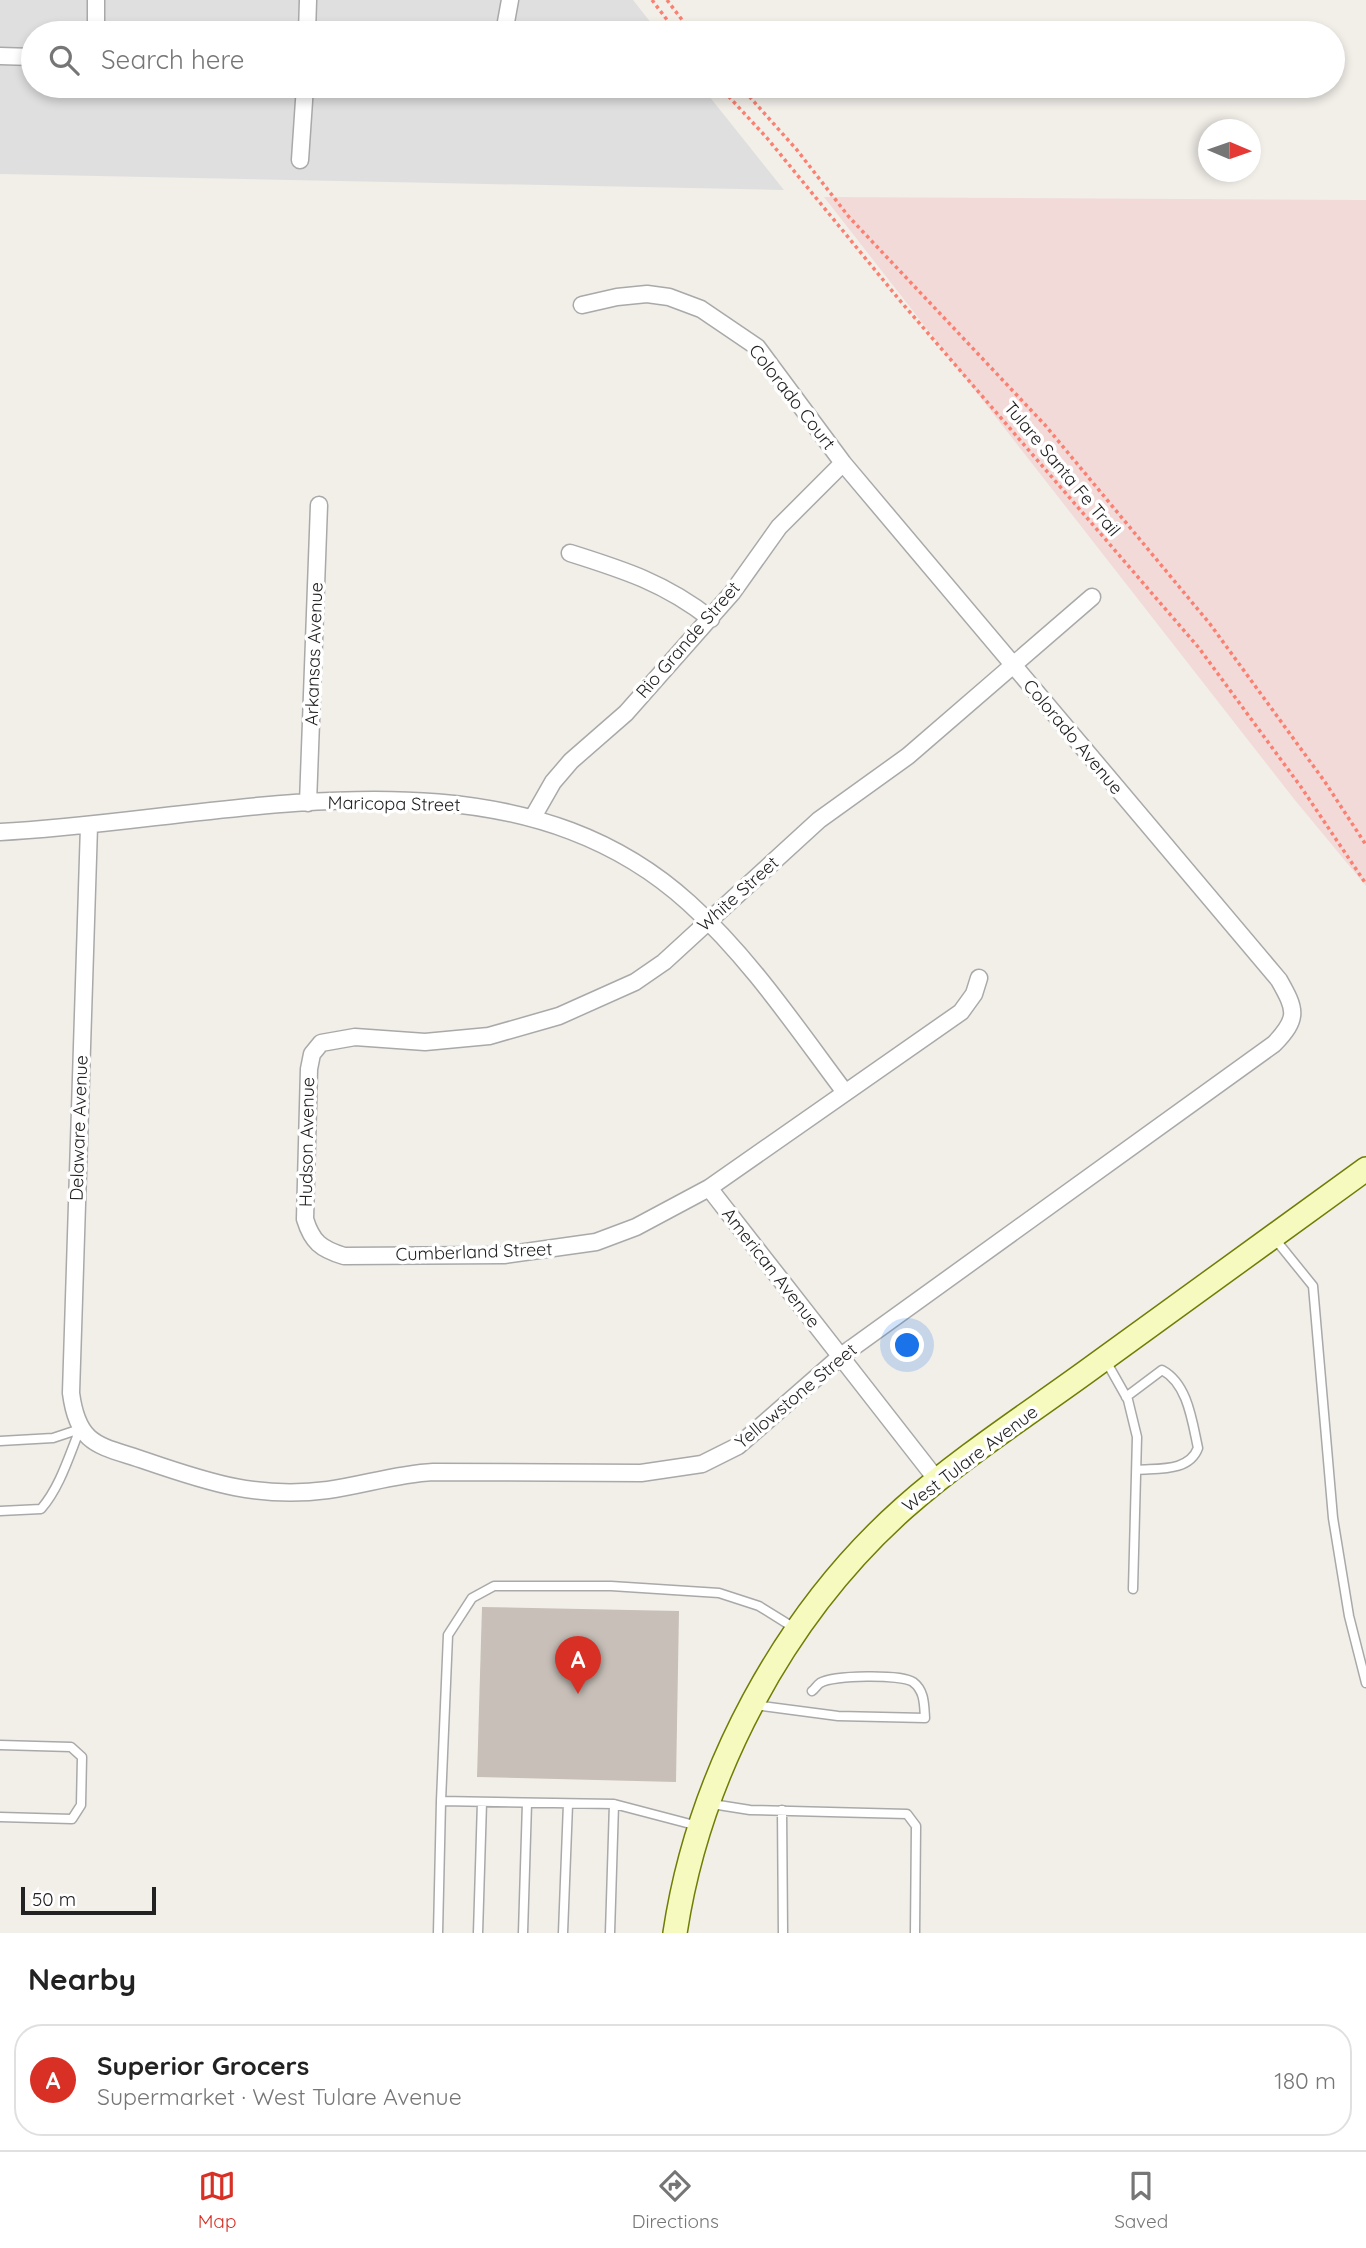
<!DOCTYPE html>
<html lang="en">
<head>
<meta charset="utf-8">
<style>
	body { margin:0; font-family:Quicksand,sans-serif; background:#f2f2f2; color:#222 }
	.compass { position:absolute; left:1198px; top:119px; width:63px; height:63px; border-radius:50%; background:#fff; box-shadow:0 4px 10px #0003; rotate:92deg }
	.scale { position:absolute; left:21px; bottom:18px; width:135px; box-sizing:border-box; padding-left:7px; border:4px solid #222; border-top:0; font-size:19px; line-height:24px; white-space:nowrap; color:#222; -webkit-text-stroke:5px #fff; paint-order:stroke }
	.you { position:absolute; left:908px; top:1346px; width:24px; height:24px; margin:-18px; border:5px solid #fff; border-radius:50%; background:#1a73e8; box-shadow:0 0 0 10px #1a73e833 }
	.badge { display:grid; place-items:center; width:46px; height:46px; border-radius:50%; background:#d93025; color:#fff; font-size:23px; font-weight:700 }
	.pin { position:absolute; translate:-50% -58px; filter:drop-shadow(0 2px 4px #0008) }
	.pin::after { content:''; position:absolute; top:37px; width:24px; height:21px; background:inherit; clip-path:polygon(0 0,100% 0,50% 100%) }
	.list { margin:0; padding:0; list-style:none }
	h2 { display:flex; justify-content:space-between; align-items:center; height:91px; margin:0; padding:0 28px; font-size:30px }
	h2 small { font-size:23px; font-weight:400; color:#767676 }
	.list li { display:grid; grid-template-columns:46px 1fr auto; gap:21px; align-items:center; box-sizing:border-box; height:112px; margin:0 14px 14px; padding:0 14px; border:2px solid #e0e0e0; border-radius:28px }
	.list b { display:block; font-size:26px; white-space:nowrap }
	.list p { margin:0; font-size:23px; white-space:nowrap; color:#767676 }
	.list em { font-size:23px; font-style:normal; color:#767676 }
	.icon { flex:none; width:38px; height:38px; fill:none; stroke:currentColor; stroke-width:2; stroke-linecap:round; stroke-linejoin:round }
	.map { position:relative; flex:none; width:1366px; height:1933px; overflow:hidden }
	.search { position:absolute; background:#fff; box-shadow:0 4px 10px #0003; left:21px; right:21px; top:21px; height:77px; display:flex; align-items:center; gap:18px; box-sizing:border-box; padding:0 24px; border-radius:38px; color:#767676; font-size:26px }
	.sheet { height:217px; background:#fff }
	nav { display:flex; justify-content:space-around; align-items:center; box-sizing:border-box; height:98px; border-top:2px solid #e0e0e0; background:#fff; font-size:19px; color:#767676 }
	nav a { display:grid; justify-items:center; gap:4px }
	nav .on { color:#d93025 }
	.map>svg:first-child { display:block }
</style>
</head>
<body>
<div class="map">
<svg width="1366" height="1933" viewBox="0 0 1366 1933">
	<rect width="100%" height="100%" fill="#f2efe9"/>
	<path fill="#e0dfdf" d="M0 0H633L659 33H33V86H701L784 190 0 174Z"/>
	<path fill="#f2dad9" d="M824 197 1366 200V886L1294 799Z"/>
	<path fill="#c7bfb8" d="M482 1607 679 1611 676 1782 477 1777Z"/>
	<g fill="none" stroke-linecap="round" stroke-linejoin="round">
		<defs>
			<path id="service" d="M1275 1239 1313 1286 1333 1518 1349 1616 1366 1683
				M1106 1361 1128 1400 1137 1437 1133 1589
				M1126 1397 1162 1370C1188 1384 1192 1421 1198 1448 1189 1472 1158 1468 1137 1470
				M0 1441 53 1438 80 1429
				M0 1511 41 1509C60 1487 69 1456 80 1429
				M754 1705 838 1716 925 1718C924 1705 925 1691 913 1682 901 1674 833 1675 820 1683 817 1685 815 1689 812 1691
				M0 1745 71 1747 82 1757 81 1805 72 1819 0 1817
				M441 1801 448 1635 472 1598 494 1586H611L719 1593 759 1606 796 1629
				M712 1804 750 1810 907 1814 916 1826 915 1933
				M782 1810 783 1933
				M438 1933 441 1801 614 1804 698 1826
				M478 1933 482 1802
				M523 1933 527 1803
				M563 1933 568 1804
				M610 1933 614 1804"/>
			<path id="minor" d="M96 33V0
				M307 33 308 0
				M504 33 510 0
				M0 56 33 57
				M629 86 632 87
				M300 160 305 86
				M570 553C624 570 665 583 711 619
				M308 803 319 505
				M533 817 553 782 571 761 626 713 732 593 779 527 843 463
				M89 826 71 1393C78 1447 100 1445 146 1461 210 1483 259 1499 328 1490 363 1485 397 1474 433 1472L641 1473 702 1464 738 1446 841 1356 1274 1044C1299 1018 1296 1010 1279 980L843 463 757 347 701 309 669 297 647 294 617 297 582 305
				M0 832C224 821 503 734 689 903 749 957 796 1027 844 1091
				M979 978 974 994 961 1012 709 1188 636 1227 596 1242 504 1255 344 1256C321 1249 312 1242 305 1219L309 1069 312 1054 321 1043 355 1037 425 1042 489 1036 559 1016 635 982 664 962 819 820 908 756 1092 597
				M709 1188 937 1480"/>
			<path id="secondary" d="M675 1933C699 1774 784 1615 904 1508 964 1455 1033 1411 1097 1364 1187 1299 1276 1234 1366 1169"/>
		</defs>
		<use href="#service" stroke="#a9a9a9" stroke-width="11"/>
		<use href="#minor" stroke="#a9a9a9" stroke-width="19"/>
		<use href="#secondary" stroke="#707d05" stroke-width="26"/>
		<path stroke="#fa8072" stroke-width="3.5" stroke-dasharray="3.5 3.5" stroke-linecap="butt" d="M652 0 677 33
			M667 0 692 33
			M719 86 767 138 902 303 1199 648 1301 787 1366 884
			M740 86 797 150 849 217 1045 425 1210 624 1325 782 1366 845"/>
		<use href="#service" stroke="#fff" stroke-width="8"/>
		<use href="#minor" stroke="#fff" stroke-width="16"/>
		<use href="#secondary" stroke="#f7fabf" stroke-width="23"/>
	</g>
	<g text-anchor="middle" stroke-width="7" stroke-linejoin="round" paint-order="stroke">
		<g font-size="18" fill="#222" stroke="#fff">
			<text transform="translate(792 397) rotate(52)" y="6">Colorado Court</text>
			<text transform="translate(1062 469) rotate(50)" y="6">Tulare Santa Fe Trail</text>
			<text transform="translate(688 640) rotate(-49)" y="6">Rio Grande Street</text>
			<text transform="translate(314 654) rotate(-88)" y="6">Arkansas Avenue</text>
			<text transform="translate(1073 737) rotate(50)" y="6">Colorado Avenue</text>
			<text transform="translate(394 804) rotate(1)" y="6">Maricopa Street</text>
			<text transform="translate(738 894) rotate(-42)" y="6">White Street</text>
			<text transform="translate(79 1128) rotate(-88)" y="6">Delaware Avenue</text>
			<text transform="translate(307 1142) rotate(-89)" y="6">Hudson Avenue</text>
			<text transform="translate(474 1252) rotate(-2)" y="6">Cumberland Street</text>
			<text transform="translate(771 1268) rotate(52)" y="6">American Avenue</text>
			<text transform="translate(796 1396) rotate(-40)" y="6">Yellowstone Street</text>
			<text transform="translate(970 1459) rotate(-37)" y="6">West Tulare Avenue</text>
		</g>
	</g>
</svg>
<svg class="compass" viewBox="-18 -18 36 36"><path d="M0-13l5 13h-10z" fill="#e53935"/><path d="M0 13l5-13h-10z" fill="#767676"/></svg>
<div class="scale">50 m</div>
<div class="you"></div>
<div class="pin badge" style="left:578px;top:1694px">A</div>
<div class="search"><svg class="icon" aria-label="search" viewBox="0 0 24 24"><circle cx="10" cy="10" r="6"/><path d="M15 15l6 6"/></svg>Search here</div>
</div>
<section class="sheet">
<h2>Nearby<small></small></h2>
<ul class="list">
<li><span class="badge">A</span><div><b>Superior Grocers</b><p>Supermarket · West Tulare Avenue</p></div><em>180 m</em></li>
</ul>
</section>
<nav>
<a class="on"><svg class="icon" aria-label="map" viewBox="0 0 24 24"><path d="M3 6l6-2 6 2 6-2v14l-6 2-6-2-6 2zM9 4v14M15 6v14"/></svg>Map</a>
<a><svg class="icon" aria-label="directions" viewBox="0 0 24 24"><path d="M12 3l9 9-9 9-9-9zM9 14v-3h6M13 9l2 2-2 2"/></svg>Directions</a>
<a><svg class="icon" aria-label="saved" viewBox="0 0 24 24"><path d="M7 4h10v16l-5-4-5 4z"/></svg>Saved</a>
</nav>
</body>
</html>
